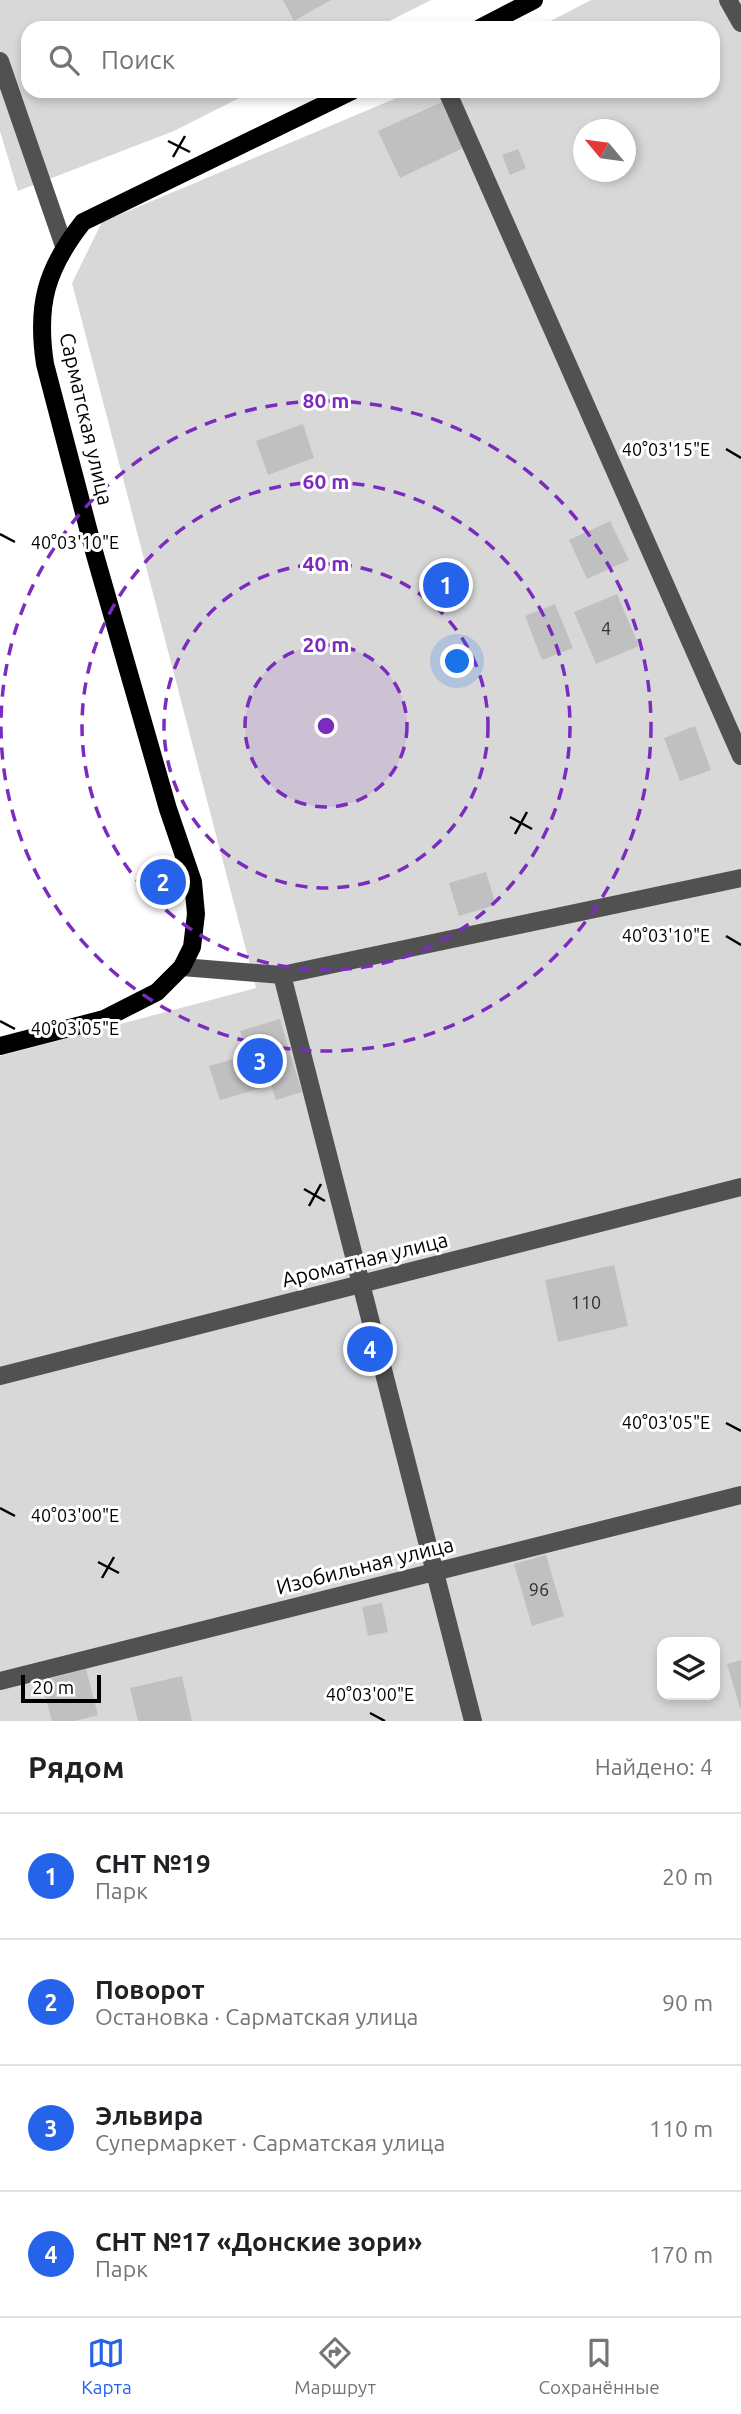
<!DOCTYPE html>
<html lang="ru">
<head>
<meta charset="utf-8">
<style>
	body { margin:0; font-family:Ubuntu,sans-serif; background:#f6f6f6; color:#202124 }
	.controls { position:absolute; right:21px; bottom:21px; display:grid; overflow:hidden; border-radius:14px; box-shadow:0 4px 10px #0003 }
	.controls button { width:63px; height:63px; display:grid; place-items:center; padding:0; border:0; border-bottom:2px solid #e0e0e0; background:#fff; color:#202124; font:35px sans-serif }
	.compass { position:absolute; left:573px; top:119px; width:63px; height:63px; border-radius:50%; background:#fff; box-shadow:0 4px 10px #0003; rotate:299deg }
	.scale { position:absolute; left:21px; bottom:18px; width:80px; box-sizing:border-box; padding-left:7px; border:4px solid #000; border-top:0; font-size:19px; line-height:24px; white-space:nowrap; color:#000; -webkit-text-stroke:5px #fff; paint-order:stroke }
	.you { position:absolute; left:458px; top:662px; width:24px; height:24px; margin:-18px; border:5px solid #fff; border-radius:50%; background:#1a73e8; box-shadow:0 0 0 10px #1a73e833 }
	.badge { display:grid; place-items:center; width:46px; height:46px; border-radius:50%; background:#2563eb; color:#fff; font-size:23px; font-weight:700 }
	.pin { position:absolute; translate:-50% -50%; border:4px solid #fff; box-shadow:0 2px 7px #0006 }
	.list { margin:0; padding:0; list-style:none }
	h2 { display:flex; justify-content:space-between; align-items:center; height:91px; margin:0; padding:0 28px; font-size:30px }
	h2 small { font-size:23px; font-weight:400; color:#757577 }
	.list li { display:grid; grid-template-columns:46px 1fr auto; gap:21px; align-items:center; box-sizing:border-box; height:126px; padding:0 28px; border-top:2px solid #e0e0e0 }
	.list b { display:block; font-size:26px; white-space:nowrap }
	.list p { margin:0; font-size:23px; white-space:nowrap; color:#757577 }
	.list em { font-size:23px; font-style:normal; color:#757577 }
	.icon { flex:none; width:38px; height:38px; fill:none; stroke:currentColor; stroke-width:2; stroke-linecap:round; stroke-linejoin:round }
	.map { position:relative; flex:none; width:741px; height:1721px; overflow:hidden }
	.search { position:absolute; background:#fff; box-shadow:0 4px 10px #0003; left:21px; right:21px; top:21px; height:77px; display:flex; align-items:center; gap:18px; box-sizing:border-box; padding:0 24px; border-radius:21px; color:#757577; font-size:26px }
	.sheet { height:595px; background:#fff }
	nav { display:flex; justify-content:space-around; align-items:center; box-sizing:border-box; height:98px; border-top:2px solid #e0e0e0; background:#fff; font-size:19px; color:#757577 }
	nav a { display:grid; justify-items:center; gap:4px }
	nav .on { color:#2563eb }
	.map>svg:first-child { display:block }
</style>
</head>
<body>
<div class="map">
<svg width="741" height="1721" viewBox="0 0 741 1721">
	<rect width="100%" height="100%" fill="#fff"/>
	<path fill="#d8d8d8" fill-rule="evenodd" d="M0 0H431L376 28H28V91H253L174 131 18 191 0 131Z
		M591 0H741V1721H0V1056L256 988 72 283 102 222 413 91H713V28H537ZM584 130H626V172H584ZM662 1642H715V1695H662Z"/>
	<path fill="#c0c0c0" d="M283 0H331L294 21Z
		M442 102 463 148 400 178 378 131Z
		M518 149 526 168 510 175 502 155Z
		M303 424 314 458 268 475 256 441Z
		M610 521 629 560 587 579 569 540Z
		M617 594 639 646 596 664 574 612Z
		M555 604 573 648 542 660 525 616Z
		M695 726 711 770 680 781 664 738Z
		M486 872 496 905 459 916 449 883Z
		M280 1019 302 1092 276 1100 271 1085 220 1100 209 1066 247 1055 240 1031Z
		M614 1265 628 1326 558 1342 545 1280Z
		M546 1555 564 1616 532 1626 514 1564Z
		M382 1603 388 1632 368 1636 362 1607Z
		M741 1660V1708H740L727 1664Z
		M86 1669 98 1715 75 1721H52L41 1681Z
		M182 1676 192 1721H138L130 1688Z"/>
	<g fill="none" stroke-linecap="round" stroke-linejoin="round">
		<path stroke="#515151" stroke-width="18" d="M728 0 741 23
			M0 61 64 246
			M447 91 741 756
			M182 967 282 975 741 878
			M282 975 473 1721
			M0 1376 741 1187
			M0 1681 741 1495"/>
		<path stroke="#000" stroke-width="18" d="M480 28 534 0
			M0 1046 104 1019 157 992 182 967 192 947 196 914 193 882 168 809 95 555 45 364C36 305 46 269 83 222L352 91"/>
	</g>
	<path fill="none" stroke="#000" stroke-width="2.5" d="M168 141 190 152M173 157 185 136M726 449 741 458M0 534 15 542M510 817 532 829M515 834 527 812M726 936 741 945M0 1021 15 1029M304 1189 325 1201M309 1206 321 1184M726 1423 741 1431M0 1508 15 1516M98 1562 119 1573M102 1578 114 1557M370 1713 385 1721"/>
	<circle cx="326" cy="726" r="81" fill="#7b2cbf" fill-opacity=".12"/>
	<g fill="none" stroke="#7b2cbf" stroke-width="3.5" stroke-dasharray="12 9">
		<circle cx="326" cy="726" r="81"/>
		<circle cx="326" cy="726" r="162"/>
		<circle cx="326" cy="726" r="244"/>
		<circle cx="326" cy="726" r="325"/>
	</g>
	<g text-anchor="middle" stroke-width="6" stroke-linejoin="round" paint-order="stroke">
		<g font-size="18" fill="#303030">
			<text x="606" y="635">4</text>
			<text x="586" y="1309">110</text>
			<text x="539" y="1596">96</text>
		</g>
		<g font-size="21" fill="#000" stroke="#fff">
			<text transform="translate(86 419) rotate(77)" y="7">Сарматская улица</text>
			<text transform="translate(365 1260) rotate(-14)" y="7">Ароматная улица</text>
			<text transform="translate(365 1566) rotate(-14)" y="7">Изобильная улица</text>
		</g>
	</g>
	<g font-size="18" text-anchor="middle" fill="#000" stroke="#fff" stroke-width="6" stroke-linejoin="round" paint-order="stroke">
		<text x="666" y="456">40°03'15"E</text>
		<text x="75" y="549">40°03'10"E</text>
		<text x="666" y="942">40°03'10"E</text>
		<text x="75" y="1035">40°03'05"E</text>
		<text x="666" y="1429">40°03'05"E</text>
		<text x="75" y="1522">40°03'00"E</text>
		<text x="370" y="1701">40°03'00"E</text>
	</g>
	<circle cx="326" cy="726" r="10" fill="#7b2cbf" stroke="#fff" stroke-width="3.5"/>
	<g font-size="21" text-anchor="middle" font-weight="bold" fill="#7b2cbf" stroke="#fff" stroke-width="6" stroke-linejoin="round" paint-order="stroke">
		<text x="326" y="408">80 m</text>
		<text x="326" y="489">60 m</text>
		<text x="326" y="571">40 m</text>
		<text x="326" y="652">20 m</text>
	</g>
</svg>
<div class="controls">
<button><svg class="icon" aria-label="layers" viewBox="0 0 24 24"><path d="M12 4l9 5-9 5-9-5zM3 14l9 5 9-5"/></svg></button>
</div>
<svg class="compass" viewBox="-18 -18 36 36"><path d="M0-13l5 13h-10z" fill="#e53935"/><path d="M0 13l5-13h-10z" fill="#757577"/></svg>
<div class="scale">20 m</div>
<div class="you"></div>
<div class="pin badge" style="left:446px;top:585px">1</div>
<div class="pin badge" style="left:163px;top:882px">2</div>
<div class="pin badge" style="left:260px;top:1061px">3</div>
<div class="pin badge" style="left:370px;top:1349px">4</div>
<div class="search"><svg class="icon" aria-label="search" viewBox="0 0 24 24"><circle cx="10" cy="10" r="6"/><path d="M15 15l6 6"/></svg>Поиск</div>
</div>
<section class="sheet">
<h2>Рядом<small>Найдено: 4</small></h2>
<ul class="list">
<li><span class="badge">1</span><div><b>СНТ №19</b><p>Парк</p></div><em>20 m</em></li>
<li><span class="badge">2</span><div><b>Поворот</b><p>Остановка · Сарматская улица</p></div><em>90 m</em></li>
<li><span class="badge">3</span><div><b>Эльвира</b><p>Супермаркет · Сарматская улица</p></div><em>110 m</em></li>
<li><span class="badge">4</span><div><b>СНТ №17 «Донские зори»</b><p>Парк</p></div><em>170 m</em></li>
</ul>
</section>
<nav>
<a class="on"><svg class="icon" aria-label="map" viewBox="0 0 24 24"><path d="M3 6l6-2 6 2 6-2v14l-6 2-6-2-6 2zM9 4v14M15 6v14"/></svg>Карта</a>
<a><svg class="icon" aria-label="directions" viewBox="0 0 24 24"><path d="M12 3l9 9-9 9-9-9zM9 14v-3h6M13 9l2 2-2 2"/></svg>Маршрут</a>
<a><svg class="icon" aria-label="saved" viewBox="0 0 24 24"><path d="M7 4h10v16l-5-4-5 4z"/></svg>Сохранённые</a>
</nav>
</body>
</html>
